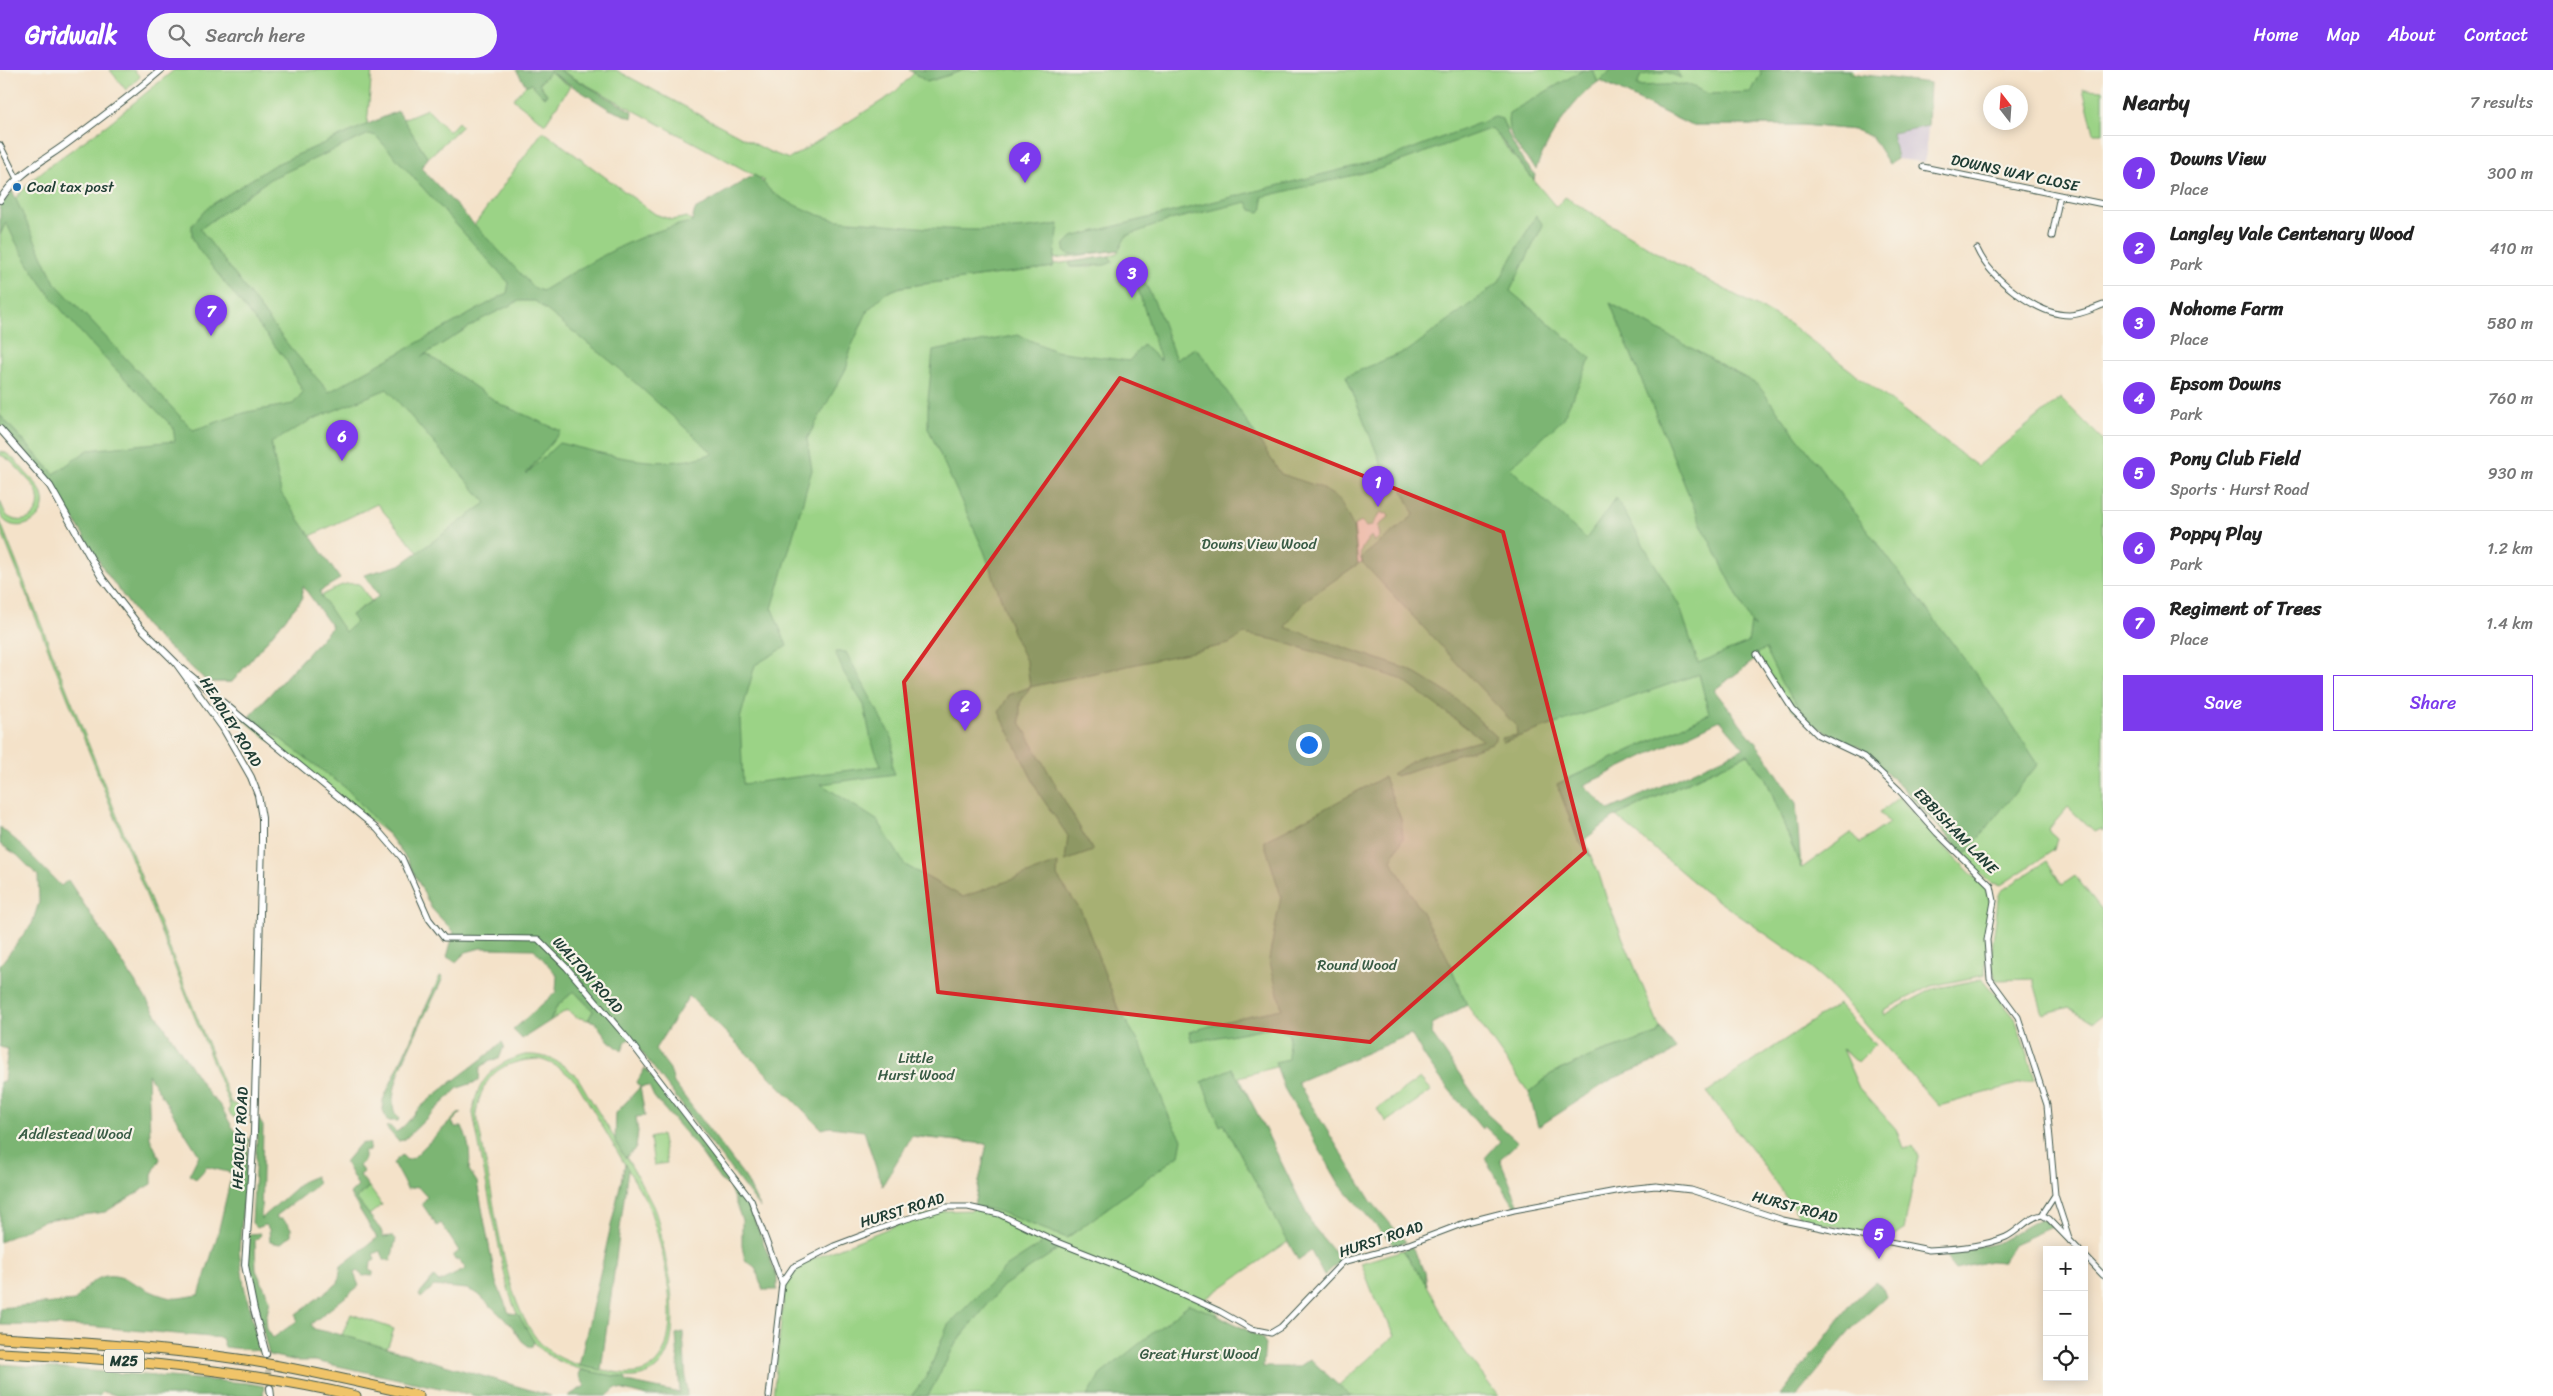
<!DOCTYPE html>
<html lang="en">
<head>
<meta charset="utf-8">
<style>
	body { margin:0; font-family:Sriracha,sans-serif; background:#f6f6f6; color:#222 }
	.controls { position:absolute; right:15px; bottom:15px; display:grid; overflow:hidden; border-radius:0px; box-shadow:0 2px 12px #0003 }
	.controls button { width:45px; height:45px; display:grid; place-items:center; padding:0; border:0; border-bottom:1px solid #e0e0e0; background:#fff; color:#222; font:25px sans-serif }
	.compass { position:absolute; left:1983px; top:15px; width:45px; height:45px; border-radius:50%; background:#fff; box-shadow:0 2px 12px #0003; rotate:343deg }
	.you { position:absolute; left:1308px; top:674px; width:18px; height:18px; margin:-12px; border:4px solid #fff; border-radius:50%; background:#1a73e8; box-shadow:0 0 0 8px #1a73e833 }
	.badge { display:grid; place-items:center; width:32px; height:32px; border-radius:50%; background:#7c3aed; color:#fff; font-size:16px; font-weight:700 }
	.pin { position:absolute; translate:-50% -41px; filter:drop-shadow(0 1px 2px #0008) }
	.pin::after { content:''; position:absolute; top:26px; width:18px; height:15px; background:inherit; clip-path:polygon(0 0,100% 0,50% 100%) }
	.list { margin:0; padding:0; list-style:none }
	h2 { display:flex; justify-content:space-between; align-items:center; height:65px; margin:0; padding:0 20px; font-size:21px }
	h2 small { font-size:16px; font-weight:400; color:#767676 }
	.list li { display:grid; grid-template-columns:32px 1fr auto; gap:15px; align-items:center; box-sizing:border-box; height:75px; padding:0 20px; border-top:1px solid #e0e0e0 }
	.list b { display:block; font-size:19px; white-space:nowrap }
	.list p { margin:0; font-size:16px; white-space:nowrap; color:#767676 }
	.list em { font-size:16px; font-style:normal; color:#767676 }
	.actions { display:flex; gap:10px; padding:15px 20px }
	.actions a { flex:1; padding:11px 0; border:1px solid #7c3aed; border-radius:0px; text-align:center; font-size:18px; color:#7c3aed }
	.actions .main { background:#7c3aed; color:#fff }
	.icon { flex:none; width:28px; height:28px; fill:none; stroke:currentColor; stroke-width:2; stroke-linecap:round; stroke-linejoin:round }
	.map { position:relative; flex:none; width:2103px; height:1326px; overflow:hidden }
	header { display:flex; align-items:center; gap:30px; box-sizing:border-box; height:70px; padding:0 25px; background:#7c3aed; color:#fff }
	header strong { font-size:24px }
	nav { display:flex; gap:28px; margin-inline-start:auto; font-size:18px }
	.search { width:350px; height:45px; background:#f6f6f6; display:flex; align-items:center; gap:12px; box-sizing:border-box; padding:0 18px; border-radius:28px; color:#767676; font-size:19px }
	main { display:flex }
	aside { flex:1; background:#fff }
	.map>svg:first-child { display:block }
</style>
</head>
<body>
<header>
<strong>Gridwalk</strong>
<div class="search"><svg class="icon" aria-label="search" viewBox="0 0 24 24"><circle cx="10" cy="10" r="6"/><path d="M15 15l6 6"/></svg>Search here</div>
<nav><a>Home</a><a>Map</a><a>About</a><a>Contact</a></nav>
</header>
<main>
<div class="map">
<svg width="2103" height="1326" viewBox="0 0 2103 1326">
	<rect width="100%" height="100%" fill="#f7f3e8"/>
	<filter id="ink" filterUnits="userSpaceOnUse"><feTurbulence type="fractalNoise" baseFrequency=".02" numOctaves="2"/><feDisplacementMap in="SourceGraphic" scale="10" xChannelSelector="R" yChannelSelector="G"/><feConvolveMatrix kernelMatrix="1 2 1 2 8 2 1 2 1" color-interpolation-filters="sRGB"/></filter>
	<filter id="wash" filterUnits="userSpaceOnUse"><feTurbulence type="fractalNoise" baseFrequency=".0096" numOctaves="4" result="noise"/><feDisplacementMap in="SourceGraphic" scale="20" xChannelSelector="R" yChannelSelector="G"/><feGaussianBlur stdDeviation="1.12" result="paint"/><feColorMatrix in="noise" values="0 0 0 0 0 0 0 0 0 0 0 0 0 0 0 0 0 1.4 0 .05"/><feComposite in="paint" operator="in"/></filter>
	<g filter="url(#wash)">
		<rect width="100%" height="100%" fill="#f4e2c9"/>
		<path fill="#ccbfd4" d="M1928 56 1925 92 1897 89 1892 63Z"/>
		<path fill="#9bd386" stroke="#5d885d" fill-rule="evenodd" d="M110 0H134L140 7 126 20Z
			M174 0H372L367 55 467 165 543 61 655 144 672 150 687 147 692 151 695 140 765 111 559 0H616L770 82 789 89 893 24 914 3 917 5 946 6 964 0H1584L1501 66 1494 58 1502 72 1556 137 1565 127 1666 188 1788 253 1977 396 2061 328 2102 369 2103 761 2100 759 2094 762 2068 737 2048 760 2057 768 2054 780 2001 815 1992 813 1968 794 1970 791 1900 715 1859 677 1813 655 1793 640 1757 585 1756 589 1714 620 1710 644 1565 710 1578 770 1591 787 1599 804 1607 830 1660 958 1657 964 1594 985 1551 1004 1529 1023 1467 935 1432 954 1239 1007 1312 1155 1205 1229 1220 1246 1262 1268 1265 1273 1240 1294 1245 1300 1339 1315 1395 1265 1374 1226 1361 1193 1403 1180 1427 1215 1454 1267 1498 1326H773L784 1224 786 1211 793 1200 808 1191 906 1151 939 1141 973 1140 987 1074 899 1065 840 1039 822 1059 689 926 539 848 432 839 408 791 389 765 245 651 332 557 344 562 321 526C334 519 344 511 359 514L371 531 351 545 356 552 426 491 377 434 277 482 302 529 232 612H208L146 557 105 501 54 404 0 345V165L16 128 32 110 49 96 108 54ZM1119 180 1117 183 1109 186 1112 192 1091 197H1071L1070 192 1054 194 1053 197 901 217 888 222 903 210ZM1382 441 1384 444 1387 443 1389 447 1378 456 1380 466 1374 472 1371 466C1364 474 1357 483 1362 492L1358 494 1354 456 1361 452 1366 457 1371 456Z
			M1592 0H1853L1858 26 1855 60 1804 55H1690L1600 11 1598 12Z
			M550 2 570 16 545 54 513 29 526 15 531 14 545 27 547 24 539 14Z
			M2083 19 2103 20V63H2094Z
			M427 39 449 62 458 52 462 56 428 88 403 49Z
			M0 381C11 383 19 395 26 403 30 408 36 412 39 418 57 448 14 469 1 446 0 442 0 436 0 431L6 445C20 457 42 448 38 427 37 417 28 410 21 402 15 396 9 388 0 385Z
			M0 451 231 1033 241 1037 237 1047H233L229 1042 230 1036 0 458Z
			M1748 684 1766 709 1802 798 1851 763 1860 773 1889 753 1880 742 1899 727 1927 759 1986 819 1990 832 1985 905 1931 916 1884 940V945L1933 919 1982 909 2015 948 2035 1009 1939 1036 1829 914 1793 883 1704 821 1616 746Z
			M2047 791 2062 815 2075 806 2103 841V944L2093 952 2069 937 2043 944 2033 909 1996 910C1987 884 1995 866 1997 840 1998 832 1997 828 2001 821Z
			M574 921 593 941 588 950 576 947 567 940 550 951 557 936Z
			M1838 934 1875 975 1857 993 1842 979 1859 1018 1896 1059 1903 1078 1913 1076 1918 1087 1904 1160 1894 1167 1802 1150 1756 1085 1707 1022Z
			M525 985C548 984 563 993 578 1008 602 1050 632 1093 653 1136 659 1149 661 1166 664 1180 673 1223 692 1319 616 1306 588 1302 554 1296 534 1272 510 1243 504 1202 497 1166 488 1125 481 1084 473 1043 476 1011 495 992 525 985ZM539 989C556 994 565 1001 577 1013L647 1132C661 1168 694 1287 641 1302 626 1306 610 1301 596 1299 573 1295 548 1286 534 1265 512 1234 506 1195 498 1159 491 1120 484 1082 476 1043 483 1004 501 991 539 989Z
			M1420 1008 1431 1021 1386 1052 1377 1039Z
			M661 1065 667 1093 654 1095 650 1068Z
			M369 1117 382 1135 369 1145 356 1128Z
			M351 1244 394 1259 387 1279 342 1265Z"/>
		<path fill="#7cb573" stroke="#4e7954" fill-rule="evenodd" d="M516 0H559L633 42 632 48 609 39 550 2 539 13 547 25 544 27 531 14 526 15Z
			M909 0H964L927 12Z
			M1583 0H1592L1598 12C1573 29 1546 71 1536 99 1522 84 1504 65 1509 43Z
			M1611 0H1676L1681 8 1666 2 1641 5 1637 16 1687 14 1709 24 1751 22 1761 3 1760 0H1850V3L1930 13 1928 56 1892 63 1897 89 1889 94 1872 67 1855 60 1804 55H1690L1600 11Z
			M398 41 428 88 421 98 533 217 542 221C589 193 638 162 692 152L695 140 754 105C762 110 764 114 770 120 780 130 810 142 825 147 841 152 861 151 877 153 938 160 999 164 1059 154L1053 197 901 217 886 223 868 240 849 282 847 297 807 369 812 400 772 539 787 576 755 595 740 649 743 714 881 696 871 670 864 635 844 603 835 582H846L893 670 892 697 895 704 821 714 878 751 905 795 963 827 1058 793 1057 806 1081 841 1117 936 1141 976 1170 1049 1182 1069 1179 1085 1067 1168 997 1141 974 1136 987 1074 912 1066 882 1116 864 1061 830 1057 822 1059 689 926 655 979 670 999 674 1013 745 1107 760 1138 631 968 626 971 622 981 609 971 595 952 588 950 593 941 574 921 557 936 550 951 522 969 513 960 556 922 557 905 534 879 481 878 466 882 456 892 447 887 454 862 432 839 408 791 389 765 347 719 250 646 332 557 303 516 302 529 232 612H208L146 557 105 501 49 408 0 355V345L54 404 88 380 175 371 173 357C112 295 42 233 6 152L0 165V136L12 121 55 213 193 360 247 342 293 334 303 322 286 290 198 179 192 167V155L208 137 274 95ZM369 64 376 66 509 213 507 223 329 322 289 276 200 159 270 109ZM519 231H535L620 299 713 383C664 403 607 384 559 373L526 404 561 361 500 334 427 284 421 287 482 249ZM387 319 486 433 400 495 364 505 379 526 351 545 356 552 345 562 321 526 320 521 340 509 281 423 271 373 311 350Z
			M1495 47 1502 49C1510 70 1519 87 1535 105L1534 110 1492 58 1379 99 1262 127 1263 138 1260 142 1251 140 1247 132 1170 150 1126 166 1119 180 1069 185 1064 181 1065 174 1072 167 1388 88Z
			M1536 145 1543 155 1510 221 1591 288 1562 350 1510 398 1586 469 1616 428 1680 537 1698 593 1748 573 1751 553 1754 558 1700 452 1610 233 1758 315 2002 639 2038 694 1965 785 1900 715 1859 677 1813 655 1782 614 1765 579 1755 585 1756 589 1714 620 1765 685 1796 733 1801 798 1766 709 1748 684 1616 746 1585 769 1591 787 1578 770 1557 714 1709 644 1699 604 1503 672 1502 668 1517 665 1516 656 1362 492V487L1414 445 1394 401 1386 406 1346 306 1409 280 1498 213ZM1720 650 1744 678 1609 740 1584 715Z
			M1109 186 1113 192 1105 195 1070 197V192Z
			M1130 194C1155 220 1164 258 1176 290L1195 278 1207 291 1281 404 1320 417 1339 429 1353 456 1358 494 1304 531 1285 557 1410 600 1454 627 1497 667 1492 673 1396 706 1392 704 1419 687 1483 670 1401 609 1276 570 1244 564 1229 574 1030 617 1020 633V652L1093 781 1065 791 1068 766 1040 725 999 642 1009 625 1030 617 1027 593 1015 568 984 481 928 358V330L933 281 1018 265 1055 281 1129 291 1143 275 1161 291Z
			M1384 707 1401 749 1403 768 1391 790 1443 878 1467 935 1432 954 1431 963 1488 1045 1518 1072 1500 1089 1519 1136 1515 1137 1487 1092 1485 1088 1500 1071 1484 1056 1482 1059C1457 1029 1429 998 1411 964L1297 1012 1371 1131 1406 1172 1394 1176 1340 1115 1284 1018 1275 992 1288 989 1289 964 1272 957 1192 972 1189 962 1242 947 1282 939 1269 889 1281 826 1264 771Z
			M0 757 18 772 61 816 68 810 210 1026C228 1037 228 1065 249 1069L239 1180 244 1216 260 1281 225 1277 222 1268 87 1256 0 1255V1238L75 1231C111 1181 129 1219 171 1228 179 1229 190 1226 199 1225L217 1167 232 1103 207 1097 196 1109 189 1105 199 1085 148 1004 150 1068 160 1089 152 1104V1114L105 1142 45 1150 0 1172V1012L4 1011 8 979 0 977V895L32 854 39 832 38 806 17 785 0 774Z
			M440 906 443 907C434 933 374 1029 399 1048L398 1051H387L383 1040V1030Z
			M1660 958 1676 979 1666 987 1612 1009 1538 1057 1529 1023 1551 1004 1594 985 1657 964Z
			M502 972 504 976 499 989 490 990 480 998 479 1011 458 1018 404 1070 398 1071 386 1057 390 1056 396 1062C407 1056 413 1043 423 1035 448 1013 477 995 502 972Z
			M645 998 749 1136 777 1207V1220H763L755 1197 745 1190 742 1176V1150L729 1116 720 1110 697 1077 654 1027 649 1016 640 1017 645 1046 636 1047 638 1062 636 1078 625 1088 615 1072 616 1043 640 1017 637 1012Z
			M1232 998 1256 1041 1312 1155 1341 1190 1324 1206 1311 1181 1298 1190 1224 1054 1220 1056 1202 1012Z
			M460 1042 461 1043 452 1052 455 1057H462C469 1070 471 1086 469 1100L477 1112 496 1212 509 1243 518 1244 534 1272 531 1278 522 1271 511 1255 478 1224 467 1219 434 1216 421 1228 419 1225 434 1207 439 1212 466 1199 459 1190H455L453 1186 459 1181 441 1153 437 1156 422 1134 427 1127 418 1117 407 1119 393 1093 402 1085 407 1090 413 1088Z
			M258 1048 263 1056 261 1149 303 1111 315 1106 318 1114 276 1146 279 1150 282 1148 291 1158V1165L280 1174 270 1172 269 1159 265 1155 257 1158 252 1153Z
			M365 1073 370 1074 369 1080 364 1081V1090L359 1096 364 1102 360 1105 369 1117 356 1128 381 1160 383 1167 393 1166 396 1169 391 1190H384L381 1181 373 1184 375 1190 371 1192 370 1199 373 1201V1205L363 1206 357 1201 354 1203 359 1216 311 1254 314 1259 342 1265 551 1326H477L315 1291H298L269 1285 247 1194 249 1164 260 1163 261 1165 255 1171 256 1200 270 1230 266 1249 267 1259 273 1268 297 1251 296 1244 338 1213 341 1196 377 1168 350 1124 358 1116 345 1092 360 1074Z
			M625 1094 628 1099 601 1300 579 1296Z
			M2041 1148 2052 1157 2014 1174 2003 1192 1990 1191 1956 1199 1945 1185 1997 1173Z
			M1047 1170 1060 1178 1003 1216 956 1273 928 1326H911L926 1308 948 1255 1006 1197Z
			M1412 1177 1425 1202 1427 1215 1403 1180Z
			M1875 1212 1883 1218 1886 1227 1855 1255 1796 1326H1780L1852 1233Z
			M1189 1234 1215 1244 1262 1268 1265 1273 1263 1297H1299L1310 1289 1350 1326H1087L1100 1305Z
			M683 1262 687 1326H647L616 1318 607 1326H568L585 1316 579 1305 581 1300 625 1308 627 1312 680 1323 676 1264Z
			M0 1294 247 1313 264 1316 263 1326H119L103 1322 99 1326H0Z"/>
	</g>
	<g filter="url(#ink)">
		<g fill="none" stroke-linecap="round" stroke-linejoin="round">
			<path stroke="#c9c1ab" stroke-width="6" stroke-dasharray="6 3" stroke-linecap="butt" d="M267 1291 270 1318"/>
			<defs>
				<path id="minor" d="M0 75 17 109
					M1923 97 2103 134
					M2052 166 2060 125
					M1977 179C1990 208 2037 245 2069 245 2081 245 2092 239 2103 235
					M1757 584 1793 640 1818 665 1864 687 1899 720 1937 763 1991 816 1994 831 1987 870 1990 909 2018 947 2047 1035 2055 1125 2070 1171
					M177 594 377 759 402 788 429 849 444 868 538 869 567 898 628 969 751 1130 782 1213
					M2042 1145 2049 1149 2079 1180
					M2042 1145 2055 1125
					M2084 1185 2103 1205
					M769 1326 782 1213 793 1197 834 1176 900 1151 946 1137H968L999 1144 1057 1172 1138 1204 1219 1241 1251 1259 1271 1263 1281 1257 1343 1192 1409 1174 1467 1152 1514 1140 1627 1119 1656 1116 1691 1120 1783 1150 1929 1180C1953 1179 1983 1177 2006 1167 2019 1161 2028 1147 2042 1145"/>
				<path id="tertiary" d="M0 130C17 103 45 90 70 71 101 48 132 25 161 0
					M0 359 50 416 102 508 140 557 176 593 223 658 251 707 258 725 262 748V771L254 1063 245 1195 254 1240 266 1284
					M270 1318 271 1326"/>
				<path id="motorway" d="M0 1268C82 1272 164 1278 245 1290 304 1299 362 1313 419 1326
					M0 1283C119 1289 239 1299 356 1326"/>
			</defs>
			<use href="#minor" stroke="#3f564a" stroke-width="7"/>
			<use href="#tertiary" stroke="#3f564a" stroke-width="8"/>
			<use href="#motorway" stroke="#3f564a" stroke-width="11"/>
			<use href="#minor" stroke="#fff" stroke-width="5"/>
			<use href="#tertiary" stroke="#fff" stroke-width="6"/>
			<use href="#motorway" stroke="#f0c469" stroke-width="9"/>
		</g>
	</g>
	<path fill="#d62828" fill-opacity="0.2" stroke="#d62828" stroke-width="4" stroke-linejoin="round" d="M1120 308 1503 462 1585 782 1370 972 938 922 904 612Z"/>
	<circle fill="#1f6fb2" stroke="#f7f3e8" stroke-width="2" cx="17" cy="117" r="5"/>
	<g text-anchor="middle" stroke-width="4.5" stroke-linejoin="round" paint-order="stroke">
		<rect fill="#f7f3e8" stroke="#60746a" stroke-width="1" x="104" y="1279.5" width="40" height="23" rx="4"/>
		<g font-size="14" font-weight="bold" fill="#1f3d34">
			<text x="124" y="1296">M25</text>
		</g>
		<g font-size="15" fill="#1f3d34" stroke="#f7f3e8">
			<text transform="translate(2015 103) rotate(12)" y="5">DOWNS WAY CLOSE</text>
			<text transform="translate(231 652) rotate(58)" y="5">HEADLEY ROAD</text>
			<text transform="translate(1956 761) rotate(46)" y="5">EBBISHAM LANE</text>
			<text transform="translate(588 905) rotate(48)" y="5">WALTON ROAD</text>
			<text transform="translate(240 1068) rotate(-87)" y="5">HEADLEY ROAD</text>
			<text transform="translate(1795 1137) rotate(15)" y="5">HURST ROAD</text>
			<text transform="translate(902 1140) rotate(-17)" y="5">HURST ROAD</text>
			<text transform="translate(1381 1169) rotate(-18)" y="5">HURST ROAD</text>
		</g>
		<g font-size="15" fill="#1f3d34" stroke="#f7f3e8" text-anchor="start">
			<text x="27" y="122">Coal tax post</text>
		</g>
		<g font-size="15" fill="#385b44" stroke="#f7f3e8">
			<text x="1259" y="479">Downs View Wood</text>
			<text x="1357" y="900">Round Wood</text>
			<text x="916" y="993">Little<tspan x="916" dy="17">Hurst Wood</tspan></text>
			<text x="75" y="1069">Addlestead Wood</text>
			<text x="1199" y="1289">Great Hurst Wood</text>
		</g>
	</g>
</svg>
<div class="controls">
<button>+</button>
<button>−</button>
<button><svg class="icon" aria-label="locate" viewBox="0 0 24 24"><circle cx="12" cy="12" r="6"/><path d="M12 2v4M12 18v4M2 12h4M18 12h4"/></svg></button>
</div>
<svg class="compass" viewBox="-18 -18 36 36"><path d="M0-13l5 13h-10z" fill="#e53935"/><path d="M0 13l5-13h-10z" fill="#767676"/></svg>
<div class="you"></div>
<div class="pin badge" style="left:1378px;top:437px">1</div>
<div class="pin badge" style="left:965px;top:661px">2</div>
<div class="pin badge" style="left:1132px;top:228px">3</div>
<div class="pin badge" style="left:1025px;top:113px">4</div>
<div class="pin badge" style="left:1879px;top:1189px">5</div>
<div class="pin badge" style="left:342px;top:391px">6</div>
<div class="pin badge" style="left:211px;top:266px">7</div>
</div>
<aside>
<h2>Nearby<small>7 results</small></h2>
<ul class="list">
<li><span class="badge">1</span><div><b>Downs View</b><p>Place</p></div><em>300 m</em></li>
<li><span class="badge">2</span><div><b>Langley Vale Centenary Wood</b><p>Park</p></div><em>410 m</em></li>
<li><span class="badge">3</span><div><b>Nohome Farm</b><p>Place</p></div><em>580 m</em></li>
<li><span class="badge">4</span><div><b>Epsom Downs</b><p>Park</p></div><em>760 m</em></li>
<li><span class="badge">5</span><div><b>Pony Club Field</b><p>Sports · Hurst Road</p></div><em>930 m</em></li>
<li><span class="badge">6</span><div><b>Poppy Play</b><p>Park</p></div><em>1.2 km</em></li>
<li><span class="badge">7</span><div><b>Regiment of Trees</b><p>Place</p></div><em>1.4 km</em></li>
</ul>
<div class="actions"><a class="main">Save</a><a>Share</a></div>
</aside>
</main>
</body>
</html>
